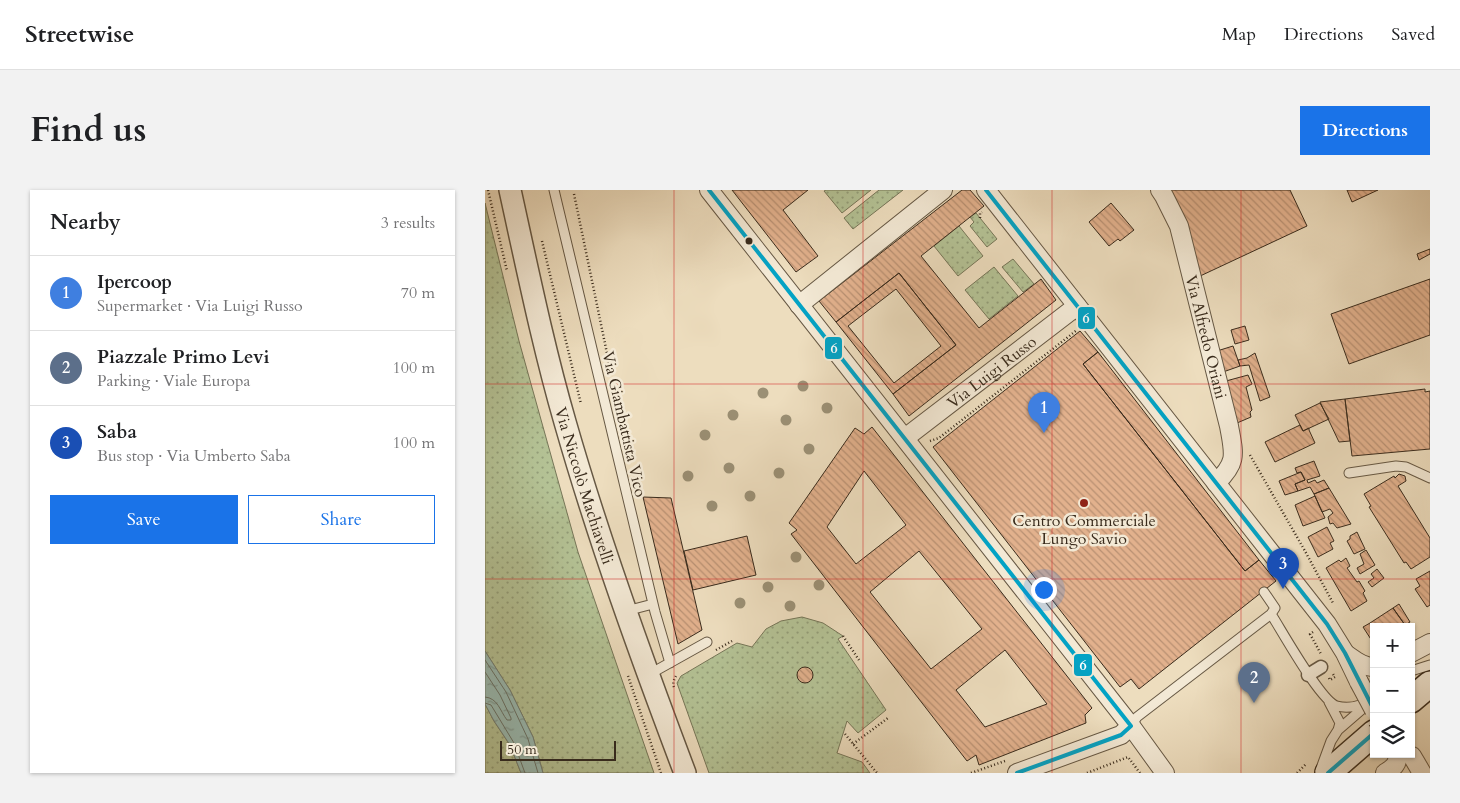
<!DOCTYPE html>
<html lang="en">
<head>
<meta charset="utf-8">
<style>
	body { margin:0; font-family:Cardo,serif; background:#f2f2f2; color:#202124 }
	.controls { position:absolute; right:15px; bottom:15px; display:grid; overflow:hidden; border-radius:0px; box-shadow:0 1px 4px #0004 }
	.controls button { width:45px; height:45px; display:grid; place-items:center; padding:0; border:0; border-bottom:1px solid #e0e0e0; background:#fff; color:#202124; font:25px sans-serif }
	.scale { position:absolute; left:15px; bottom:12px; width:116px; box-sizing:border-box; padding-left:5px; border:2px solid #392b1c; border-top:0; font-size:14px; line-height:18px; white-space:nowrap; color:#392b1c; -webkit-text-stroke:4px #f3e9d5; paint-order:stroke }
	.you { position:absolute; left:558px; top:399px; width:18px; height:18px; margin:-12px; border:4px solid #fff; border-radius:50%; background:#1a73e8; box-shadow:0 0 0 8px #1a73e833 }
	.badge { display:grid; place-items:center; width:32px; height:32px; border-radius:50%; background:#1a73e8; color:#fff; font-size:16px; font-weight:700 }
	.pin { position:absolute; translate:-50% -41px; filter:drop-shadow(0 1px 2px #0008) }
	.pin::after { content:''; position:absolute; top:26px; width:18px; height:15px; background:inherit; clip-path:polygon(0 0,100% 0,50% 100%) }
	.list { margin:0; padding:0; list-style:none }
	h2 { display:flex; justify-content:space-between; align-items:center; height:65px; margin:0; padding:0 20px; font-size:21px }
	h2 small { font-size:16px; font-weight:400; color:#757577 }
	.list li { display:grid; grid-template-columns:32px 1fr auto; gap:15px; align-items:center; box-sizing:border-box; height:75px; padding:0 20px; border-top:1px solid #e0e0e0 }
	.list b { display:block; font-size:19px; white-space:nowrap }
	.list p { margin:0; font-size:16px; white-space:nowrap; color:#757577 }
	.list em { font-size:16px; font-style:normal; color:#757577 }
	.actions { display:flex; gap:10px; padding:15px 20px }
	.actions a { flex:1; padding:11px 0; border:1px solid #1a73e8; border-radius:0px; text-align:center; font-size:18px; color:#1a73e8 }
	.actions .main { background:#1a73e8; color:#fff }
	.icon { flex:none; width:28px; height:28px; fill:none; stroke:currentColor; stroke-width:2; stroke-linecap:round; stroke-linejoin:round }
	.map { position:relative; flex:none; width:945px; height:583px; overflow:hidden; border-radius:0px }
	header { display:flex; align-items:center; gap:30px; box-sizing:border-box; height:70px; padding:0 25px; background:#fff; border-bottom:1px solid #e0e0e0 }
	header strong { font-size:24px }
	nav { display:flex; gap:28px; margin-inline-start:auto; font-size:18px }
	.intro { display:flex; align-items:center; justify-content:space-between; box-sizing:border-box; height:120px; padding:0 30px }
	h1 { margin:0; font-size:35px }
	.button { padding:12px 22px; border-radius:0px; background:#1a73e8; color:#fff; font-size:18px; font-weight:700 }
	main { display:flex; gap:30px; padding:0 30px }
	aside { flex:1; background:#fff; border-radius:0px; box-shadow:0 1px 4px #0004 }
	.map>svg:first-child { display:block }
</style>
</head>
<body>
<header>
<strong>Streetwise</strong>
<nav><a>Map</a><a>Directions</a><a>Saved</a></nav>
</header>
<div class="intro"><h1>Find us</h1><a class="button">Directions</a></div>
<main>
<aside>
<h2>Nearby<small>3 results</small></h2>
<ul class="list">
<li><span class="badge" style="background:#3f7fe0">1</span><div><b>Ipercoop</b><p>Supermarket · Via Luigi Russo</p></div><em>70 m</em></li>
<li><span class="badge" style="background:#5c6f8a">2</span><div><b>Piazzale Primo Levi</b><p>Parking · Viale Europa</p></div><em>100 m</em></li>
<li><span class="badge" style="background:#1a4fb4">3</span><div><b>Saba</b><p>Bus stop · Via Umberto Saba</p></div><em>100 m</em></li>
</ul>
<div class="actions"><a class="main">Save</a><a>Share</a></div>
</aside>
<div class="map">
<svg width="945" height="583" viewBox="0 0 945 583">
	<defs>
		<pattern id="grass-dots" width="8" height="8" patternUnits="userSpaceOnUse" patternTransform="scale(1.25)"><rect width="8" height="8" fill="#b4c295"/><path d="M2 2h.1M6 6h.1" fill="none" stroke="#939e79" stroke-width="1.8" stroke-linecap="round"/></pattern>
		<pattern id="water-ripples" width="26" height="14" patternUnits="userSpaceOnUse" patternTransform="scale(1.25)"><rect width="26" height="14" fill="#99bbb3"/><path d="M2 4q2-2 4 0t4 0M15 11q2-2 4 0t4 0" fill="none" stroke="#7e9891"/></pattern>
		<pattern id="building-back-hatch" width="6" height="6" patternUnits="userSpaceOnUse" patternTransform="scale(1.25)"><rect width="6" height="6" fill="#e2b18d"/><path d="M-1 5l2 2M0 0l6 6M5-1l2 2" fill="none" stroke="#b89072"/></pattern>
	</defs>
	<rect width="100%" height="100%" fill="#edddbe"/>
	<filter id="stains"><feTurbulence type="fractalNoise" baseFrequency=".004" numOctaves="4"/><feColorMatrix values="0 0 0 0 .2 0 0 0 0 .09 0 0 0 0 .02 0 0 0 .5 -.17"/></filter>
	<radialGradient id="worn" r=".72"><stop offset=".6" stop-color="#630" stop-opacity="0"/><stop offset="1" stop-color="#630" stop-opacity=".3"/></radialGradient>
	<path fill="url(#grass-dots)" stroke="#767658" d="M341 0H386L357 23 339 1Z
		M394 0H418L368 39 359 28Z
		M0 13 34 151 93 362 169 583H58L48 547 25 500 0 461Z
		M491 23 512 49 502 57 485 36 489 32 485 27Z
		M474 36 498 66 473 86 449 56Z
		M528 69 549 94 538 102 517 77Z
		M509 77 533 106 504 129 480 100Z
		M317 427 338 433 358 446 353 449 401 520 373 543 362 531 352 563 377 572 385 583H224L192 493 196 486 252 453 267 457 281 439 296 431Z
		M0 514 9 531 25 555 36 583H0Z"/>
	<path fill="url(#water-ripples)" stroke="#738177" d="M0 461 25 500 48 547 58 583H36L25 555 9 531 0 514Z"/>
	<g fill="none" stroke-linecap="round" stroke-linejoin="round">
		<path stroke="#697368" stroke-width="1" d="M0 470 21 502 43 549 53 583
			M0 482 15 505 26 528V530H22C15 521 13 508 0 507
			M0 513 6 515 29 553 40 583"/>
	</g>
	<path fill="url(#building-back-hatch)" stroke="#392b1c" fill-rule="evenodd" d="M247 0H323L298 20 333 66 311 82Z
		M477 0H485L499 16 436 66 494 138 556 89 571 110 424 226 408 204 471 155 414 83 351 132 334 111Z
		M682 0H805L822 36 713 87Z
		M862 0H893L867 12Z
		M626 13 649 40 635 51 633 49 624 56 604 32Z
		M945 59V64L934 70 932 64Z
		M414 83 471 155 408 204 351 132ZM411 99 456 156 409 193 363 136Z
		M945 89V145L864 174 846 124Z
		M760 136 764 150 750 154 746 140Z
		M595 141 613 162 598 174 760 381 774 370 791 391 654 499 646 489 635 497 448 257Z
		M748 156 755 176 738 182 732 161Z
		M613 162 774 370 760 381 598 174Z
		M770 163 785 207 775 211 764 175 755 176 753 170 762 168Z
		M763 185 767 194 761 197 767 220 765 222 766 227 752 233 741 191Z
		M940 199V202L945 201V259L867 266 860 209Z
		M860 209 865 251 854 252 835 212Z
		M835 213 844 229 818 241 810 225Z
		M815 235 818 241 824 238V240L830 253 790 272 780 252Z
		M387 237 607 518 600 525 601 533 494 575 491 565 482 571 306 344 312 340 304 333 370 238 379 244ZM379 281 421 335 371 374 342 337ZM434 361 497 439 446 479 385 402ZM520 460 562 514 500 537 471 500Z
		M829 271 835 286 822 290 823 293 830 290 832 293 839 290 844 298 829 304 825 297 813 301 810 294 820 290 816 282 812 283 810 278Z
		M816 282 820 290 810 294 813 301 800 305 794 291Z
		M914 284 920 286 921 291 913 296 945 348V367L926 379 921 372 919 373 884 317 886 316 879 304 909 286 910 288Z
		M844 298 866 334 852 338 848 333 845 334 843 327 848 323 845 319 837 322 829 304Z
		M830 306 840 328 818 336 810 315Z
		M158 307 186 308 217 440 193 454Z
		M842 337 849 351 845 353 848 359 833 367 823 347Z
		M872 342 880 359 869 364 862 351 865 349V346Z
		M262 346 271 385 208 400 199 361Z
		M881 360 890 375 875 384 872 378 879 374 875 364Z
		M861 368 865 376 862 378 872 392 874 391 880 401 878 403 882 411 866 421 841 378 854 370 856 372Z
		M892 379 899 388 887 397 883 392 889 388 886 384Z
		M945 381V415L942 417 930 399 935 396 931 389Z
		M914 414 925 432 920 435 908 418Z
		M908 418 920 435 917 437H889V439L885 433Z
		M885 433 889 439V454L878 437Z
		M312 485a8 8 0 1 1 16 0a8 8 0 1 1-16 0Z"/>
	<g fill="none" stroke-linecap="round" stroke-linejoin="round">
		<defs>
			<path id="service" d="M69 0 170 422 185 473
				M864 283 911 276 921 277 945 288
				M779 402 790 418 786 424
				M141 421 168 414
				M926 481 945 475
				M163 485 222 452
				M844 512 855 533 853 540
				M646 536 652 527 786 424C797 441 836 512 852 516 863 519 876 516 886 510
				M835 581 846 551 853 540 883 514"/>
			<path id="pedestrian" d="M823 485 836 477"/>
			<g id="minor">
				<path d="M224 0 646 536 680 583"/>
				<path d="M501 0 842 434 860 463 874 492"/>
				<path id="s1" d="M675 0 679 6 694 36 744 236C749 264 753 272 731 293"/>
				<path d="M314 115 458 0"/>
				<path id="s2" d="M420 248 592 116"/>
				<path d="M926 463 945 453"/>
				<path d="M861 464C870 470 878 477 889 477"/>
				<path d="M927 566 937 583"/>
				<path d="M532 583 636 545 646 536"/>
				<path d="M900 583C908 578 914 574 912 564"/>
			</g>
			<g id="tertiary">
				<path id="s3" d="M25 0C42 77 58 156 80 232 114 351 156 467 200 583"/>
			</g>
			<path id="secondary" d="M926 510 945 494
				M843 583 889 543"/>
		</defs>
		<use href="#service" stroke="#665844" stroke-width="11"/>
		<use href="#pedestrian" stroke="#665844" stroke-width="15"/>
		<use href="#minor" stroke="#665844" stroke-width="20"/>
		<use href="#tertiary" stroke="#665844" stroke-width="24"/>
		<use href="#secondary" stroke="#392b1c" stroke-width="28"/>
		<path stroke="#392b1c" stroke-width="2.5" stroke-dasharray="1 2.5" stroke-linecap="butt" d="M3 0 22 81
			M89 4 124 173
			M495 28V23L497 22
			M57 51 96 214
			M445 251 454 248 592 140
			M765 265 820 361 848 413
			M828 442 825 444 836 464
			M358 446 374 470
			M231 460 247 451
			M143 486 176 583
			M844 488 845 490 850 487 848 484
			M189 497C187 492 190 488 192 484
			M360 544 392 583
			M368 554 403 528
			M486 583 520 571
			M602 583 643 567 655 583
			M812 583 821 574"/>
		<use href="#service" stroke="#f3e9d5" stroke-width="9"/>
		<use href="#pedestrian" stroke="#f3e9d5" stroke-width="12"/>
		<use href="#minor" stroke="#f3e9d5" stroke-width="18"/>
		<use href="#tertiary" stroke="#f3e9d5" stroke-width="21"/>
		<use href="#secondary" stroke="#f3e9d5" stroke-width="25"/>
		<defs>
			<path id="minor-bridge" d="M874 492 889 520"/>
		</defs>
		<use href="#minor-bridge" stroke="#665844" stroke-width="20" stroke-linecap="butt"/>
		<path stroke="#392b1c" stroke-width="2.5" stroke-dasharray="1 2.5" stroke-linecap="butt" d="M885 535 889 543"/>
		<use href="#minor-bridge" stroke="#f3e9d5" stroke-width="18"/>
		<defs>
			<path id="bus-1" d="M224 0 646 536 636 545 532 583
				M501 0 842 434 860 463 889 520
				M843 583 889 543"/>
		</defs>
		<use href="#bus-1" stroke="#f3e9d5" stroke-width="8"/>
		<use href="#bus-1" stroke="#03a3c5" stroke-width="4"/>
	</g>
	<g fill="#9b9075">
		<circle cx="318" cy="196" r="5.5"/>
		<circle cx="278" cy="203" r="5.5"/>
		<circle cx="342" cy="218" r="5.5"/>
		<circle cx="248" cy="225" r="5.5"/>
		<circle cx="301" cy="230" r="5.5"/>
		<circle cx="220" cy="245" r="5.5"/>
		<circle cx="324" cy="259" r="5.5"/>
		<circle cx="244" cy="278" r="5.5"/>
		<circle cx="294" cy="283" r="5.5"/>
		<circle cx="203" cy="286" r="5.5"/>
		<circle cx="265" cy="306" r="5.5"/>
		<circle cx="227" cy="316" r="5.5"/>
		<circle cx="311" cy="367" r="5.5"/>
		<circle cx="334" cy="395" r="5.5"/>
		<circle cx="283" cy="397" r="5.5"/>
		<circle cx="255" cy="413" r="5.5"/>
		<circle cx="305" cy="416" r="5.5"/>
	</g>
	<path fill="none" stroke="#d62828" stroke-width="1" stroke-opacity="0.55" d="M189 0V583M378 0V583M567 0V583M756 0V583M0 194H945M0 389H945"/>
	<circle fill="#392b1c" stroke="#f3e9d5" stroke-width="2" cx="264" cy="51" r="4.5"/>
	<circle fill="#8f2418" stroke="#f3e9d5" stroke-width="2" cx="599" cy="313" r="5"/>
	<g text-anchor="middle" stroke-width="5" stroke-linejoin="round" paint-order="stroke">
		<g font-size="16" fill="#392b1c" stroke="#f3e9d5">
			<text dy="6" stroke="none"><textPath href="#s1" startOffset="155">Via Alfredo Oriani</textPath></text>
			<text dy="6" stroke="none"><textPath href="#s2" startOffset="109">Via Luigi Russo</textPath></text>
			<text transform="translate(140 234) rotate(77)" y="6">Via Giambattista Vico</text>
			<text dy="6" stroke="none"><textPath href="#s3" startOffset="305">Via Niccolò Machiavelli</textPath></text>
		</g>
		<g font-size="16" fill="#392b1c" stroke="#f3e9d5">
			<text x="599" y="336">Centro Commerciale<tspan x="599" dy="18">Lungo Savio</tspan></text>
		</g>
	</g>
	<g stroke="#f3e9d5" stroke-width="2">
		<rect x="592" y="116" width="19" height="24" rx="5" fill="#03a3c5"/>
		<rect x="339" y="146" width="19" height="24" rx="5" fill="#03a3c5"/>
		<rect x="588" y="463" width="20" height="24" rx="5" fill="#03a3c5"/>
	</g>
	<g font-size="14" text-anchor="middle" font-weight="bold" fill="#fff">
		<text x="601" y="133">6</text>
		<text x="349" y="163">6</text>
		<text x="598" y="480">6</text>
	</g>
	<rect width="100%" height="100%" filter="url(#stains)"/>
	<rect width="100%" height="100%" fill="url(#worn)"/>
</svg>
<div class="controls">
<button>+</button>
<button>−</button>
<button><svg class="icon" aria-label="layers" viewBox="0 0 24 24"><path d="M12 4l9 5-9 5-9-5zM3 14l9 5 9-5"/></svg></button>
</div>
<div class="scale">50 m</div>
<div class="you"></div>
<div class="pin badge" style="left:559px;top:243px;background:#3f7fe0">1</div>
<div class="pin badge" style="left:769px;top:513px;background:#5c6f8a">2</div>
<div class="pin badge" style="left:798px;top:399px;background:#1a4fb4">3</div>
</div>
</main>
</body>
</html>
